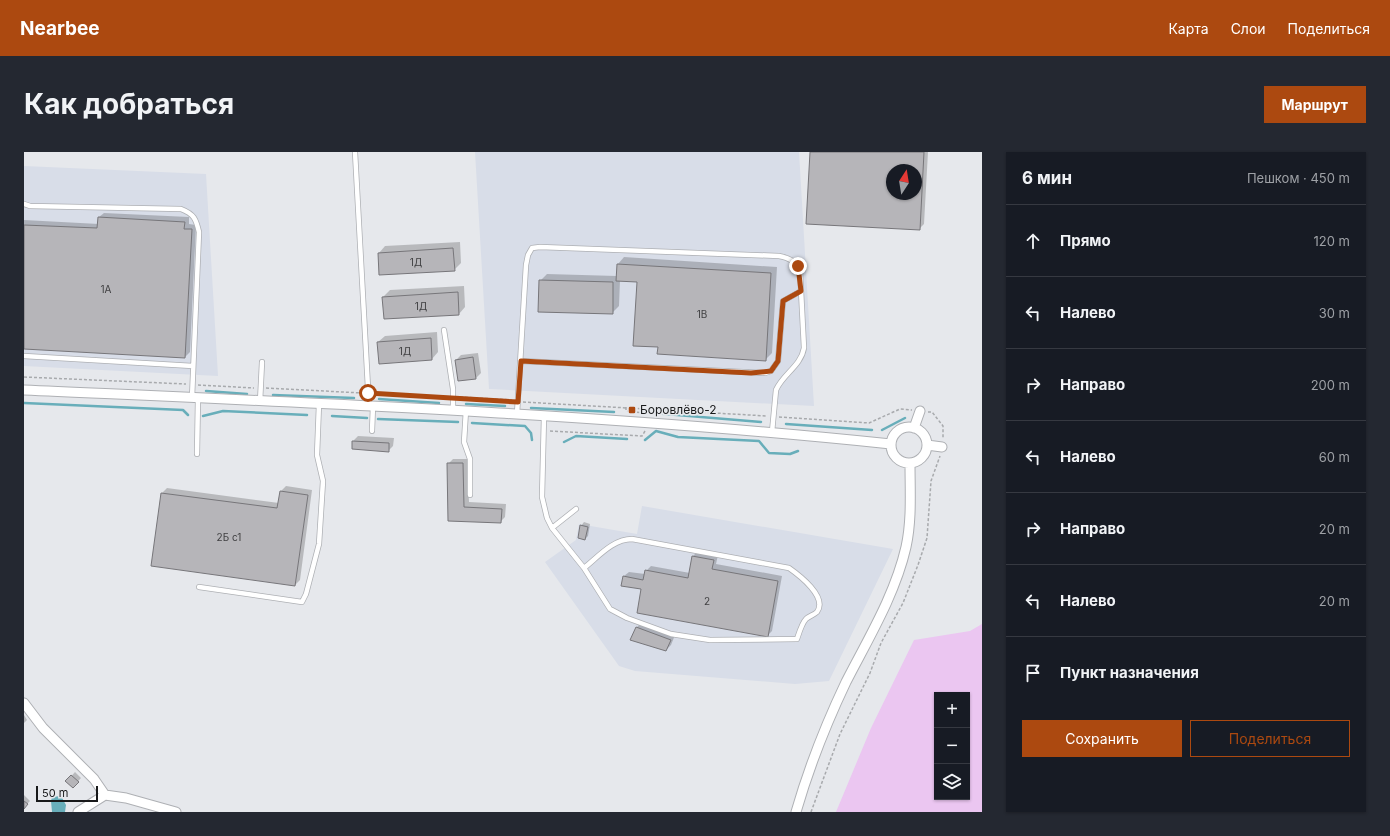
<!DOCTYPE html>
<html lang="ru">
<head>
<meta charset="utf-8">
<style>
	body { margin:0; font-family:Inter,sans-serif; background:#242831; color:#f1f3f6 }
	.controls { position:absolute; right:12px; bottom:12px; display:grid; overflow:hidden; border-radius:0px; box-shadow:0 1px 3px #0004 }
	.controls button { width:36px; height:36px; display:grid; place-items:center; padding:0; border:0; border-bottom:1px solid #363941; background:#171b24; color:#f1f3f6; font:20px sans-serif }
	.compass { position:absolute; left:862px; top:12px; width:36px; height:36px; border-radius:50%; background:#171b24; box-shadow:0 1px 3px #0004; rotate:12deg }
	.scale { position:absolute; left:12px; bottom:10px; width:62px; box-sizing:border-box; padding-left:4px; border:2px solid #18191a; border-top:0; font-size:11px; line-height:14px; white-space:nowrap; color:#18191a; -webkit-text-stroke:3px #e6e8ec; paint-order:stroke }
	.stop { position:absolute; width:12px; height:12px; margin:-9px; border:3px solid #ac4910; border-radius:50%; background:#fff }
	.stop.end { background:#ac4910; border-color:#fff; box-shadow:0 1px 4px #0008 }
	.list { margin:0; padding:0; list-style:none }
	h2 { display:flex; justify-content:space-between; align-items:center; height:52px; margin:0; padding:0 16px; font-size:17px }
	h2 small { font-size:13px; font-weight:400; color:#9ea1a6 }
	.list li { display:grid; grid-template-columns:26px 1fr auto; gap:12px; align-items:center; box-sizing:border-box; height:72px; padding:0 16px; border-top:1px solid #363941 }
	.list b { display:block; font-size:15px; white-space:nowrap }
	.list em { font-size:13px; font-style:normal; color:#9ea1a6 }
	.actions { display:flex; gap:8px; padding:12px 16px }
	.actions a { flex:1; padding:9px 0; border:1px solid #ac4910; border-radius:0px; text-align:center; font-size:14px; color:#ac4910 }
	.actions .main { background:#ac4910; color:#fff }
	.icon { flex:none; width:22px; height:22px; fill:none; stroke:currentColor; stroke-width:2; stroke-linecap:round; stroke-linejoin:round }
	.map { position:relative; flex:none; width:958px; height:660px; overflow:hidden; border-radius:0px }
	header { display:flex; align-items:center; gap:24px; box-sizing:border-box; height:56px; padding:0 20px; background:#ac4910; color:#fff }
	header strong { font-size:19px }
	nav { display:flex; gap:22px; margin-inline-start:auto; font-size:14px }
	.intro { display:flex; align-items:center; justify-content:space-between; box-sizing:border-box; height:96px; padding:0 24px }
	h1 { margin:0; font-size:28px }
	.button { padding:10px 18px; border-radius:0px; background:#ac4910; color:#fff; font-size:14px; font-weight:700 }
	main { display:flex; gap:24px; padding:0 24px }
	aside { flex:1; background:#171b24; border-radius:0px; box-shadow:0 1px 3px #0004 }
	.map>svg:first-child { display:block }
</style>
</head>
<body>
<header>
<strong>Nearbee</strong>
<nav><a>Карта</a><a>Слои</a><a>Поделиться</a></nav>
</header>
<div class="intro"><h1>Как добраться</h1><a class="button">Маршрут</a></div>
<main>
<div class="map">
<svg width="958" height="660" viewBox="0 0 958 660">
	<rect width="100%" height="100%" fill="#e6e8ec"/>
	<path fill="#d8dde8" d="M451 0H775L790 254 465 237Z
		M0 14 182 22 194 224 0 214Z
		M618 354 869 397 805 529 771 532 611 519 595 514 521 410 552 388 555 372 613 382Z"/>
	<path fill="#ebc6f1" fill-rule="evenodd" d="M958 472V660H812L847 576 890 488 946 479ZM913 543H943V645H913Z"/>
	<path fill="#68aeba" d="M37 644 42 653 41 660H28L27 649 28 645Z"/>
	<path fill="#0003" fill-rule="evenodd" d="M787 0H904L900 72 895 77ZM868 18H892V42H868Z
		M80 61 165 65V72L172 73 166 200 161 205 0 196V68L75 72V65Z
		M436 90 437 111 430 118 355 101 361 94Z
		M600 105 753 115 748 201 741 208 635 195 614 129 596 128 595 154 588 161 516 129 523 122 593 124 594 112Z
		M440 134 441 155 435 162 359 145 366 138Z
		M413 180 414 200 408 207 354 190 361 184Z
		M454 201 457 221 452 226 432 208 437 203Z
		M334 284 370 286 369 294 364 299 329 289Z
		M429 307H443L445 350 482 352 481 365 476 370 425 368 424 312Z
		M262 334 288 338 276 428 271 433 128 413 138 341 143 336 255 351 257 339Z
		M560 370 566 372 564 384 561 387 557 374Z
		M674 399 694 403 692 412 758 424 748 479 743 484 619 436 600 424 605 420 621 422 622 419 627 414 666 421 669 404Z
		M618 470 651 483 647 493 642 498 608 487 613 475Z
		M0 563 3 568 0 571Z
		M51 620 57 626 49 635 43 629Z
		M0 643 6 649 0 655Z"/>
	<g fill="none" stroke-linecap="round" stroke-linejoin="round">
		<path stroke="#68aeba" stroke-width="2.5" d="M182 239 223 242
			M249 243 330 246
			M355 247 415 251
			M0 251 159 258 164 263
			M442 252 481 254
			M507 256 590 260
			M629 261 737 270
			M179 264 199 259 283 263
			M308 264 343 266
			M354 267 434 270
			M448 271 501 274 507 281 508 288
			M762 272 848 278
			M858 278 881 266
			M621 288 632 279 654 285 735 289 745 301 766 302 774 299
			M540 290 552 284 603 287"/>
	</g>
	<path fill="#b6b5b9" stroke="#77767a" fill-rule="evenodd" d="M786 0H900L896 78 782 72ZM868 18H892V42H868Z
		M74 65 161 70 160 77H168L161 206 0 197V73L73 76Z
		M429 96 431 119 355 123 354 101Z
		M593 112 747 121 742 209 633 202 634 195 609 194 613 130 592 129Z
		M515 128 589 130V162L514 160Z
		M434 140 435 163 360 167 358 145Z
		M407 186 408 208 355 212 353 190Z
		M449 205 452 227 434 229 431 208Z
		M328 289 365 291V300L328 297Z
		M423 311H439L440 355 478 357 477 371 424 369Z
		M256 339 284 343 271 434 127 414 137 341 253 356Z
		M556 373 564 375 561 388 554 386Z
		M668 404 690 408 688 417 754 429 744 485 613 461 617 437 597 434 599 424 619 428 621 418 664 426Z
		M612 475 647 488 642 499 606 488Z
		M47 623 55 630 49 636 41 629Z
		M0 649 4 652 0 657Z"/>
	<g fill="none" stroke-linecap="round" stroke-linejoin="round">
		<defs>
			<path id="service" d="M331 0 345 254
				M0 52 6 54 157 57C170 62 172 67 175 80L168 246
				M420 178 429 237V258
				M0 204 169 214
				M497 209 741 221 747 219 754 209 759 149 777 139
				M236 250 238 210
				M442 258 440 290 446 307V343
				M493 262 502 113 504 103 508 96 516 95 755 104C765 106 772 109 776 119L780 196C777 214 759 222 752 238L748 280
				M520 264 518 345 523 366 528 376 560 416 586 457 603 466 647 482 686 488 773 487C775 481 778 471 782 467 785 464 790 463 793 460 804 445 775 423 765 416L608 387C589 387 574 405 560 416
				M348 279 349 254
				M173 302 174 246
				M528 376 552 357
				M175 435 278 450 282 442 295 392 299 329 293 303 295 252"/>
			<path id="minor" d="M0 238C290 251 579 262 867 292
				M867 293a18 18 0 1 1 36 0a18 18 0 1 1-36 0Z
				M890 276 896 259
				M903 293 918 295
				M0 551 19 576 70 627 81 643
				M54 660 81 643 102 646 152 660
				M772 660C785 615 802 572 822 530 844 487 871 443 882 395 888 368 886 339 886 311"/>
		</defs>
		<use href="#service" stroke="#aeb0b4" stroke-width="6"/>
		<use href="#minor" stroke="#aeb0b4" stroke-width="11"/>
		<path stroke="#a8aaad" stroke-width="1.5" stroke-dasharray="3 2" stroke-linecap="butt" d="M0 225 162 232
			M174 233 230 236
			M242 236 338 241
			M350 241 424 245
			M436 245 488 248
			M499 250 743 264
			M602 255V259L620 261
			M904 260H908L919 274V286
			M755 265 845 271 876 257 888 258
			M526 279 618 284 621 279
			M787 660 816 582 846 521 857 491 879 451 894 413 903 386 907 329 916 304"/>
		<use href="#service" stroke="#fff" stroke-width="4.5"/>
		<use href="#minor" stroke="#fff" stroke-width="9"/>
	</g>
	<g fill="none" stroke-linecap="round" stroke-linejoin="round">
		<path stroke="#ac4910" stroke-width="5" d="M344 241 494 250 497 209 727 221 747 219 754 209 759 149 777 139 774 114"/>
	</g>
	<rect fill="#ac4910" stroke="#e6e8ec" stroke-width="1.5" x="604" y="254" width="8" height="8" rx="2"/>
	<g text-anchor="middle" stroke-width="3.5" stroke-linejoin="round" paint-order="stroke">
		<g font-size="10" fill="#404042">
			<text x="392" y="114">1Д</text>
			<text x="82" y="141">1А</text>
			<text x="397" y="158">1Д</text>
			<text x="678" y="166">1В</text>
			<text x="381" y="203">1Д</text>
			<text x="205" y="389">2Б с1</text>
			<text x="683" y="453">2</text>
		</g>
		<g font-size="12" fill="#18191a" stroke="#e6e8ec" text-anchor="start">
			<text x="616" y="262">Боровлёво-2</text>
		</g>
	</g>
</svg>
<div class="controls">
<button>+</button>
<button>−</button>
<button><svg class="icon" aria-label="layers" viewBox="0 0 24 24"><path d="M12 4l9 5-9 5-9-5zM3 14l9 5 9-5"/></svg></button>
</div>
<svg class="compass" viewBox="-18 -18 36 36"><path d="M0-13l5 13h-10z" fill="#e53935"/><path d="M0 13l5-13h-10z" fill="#9ea1a6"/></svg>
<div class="scale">50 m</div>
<div class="stop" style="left:344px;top:241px"></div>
<div class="stop end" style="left:774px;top:114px"></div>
</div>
<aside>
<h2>6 мин<small>Пешком · 450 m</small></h2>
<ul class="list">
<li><svg class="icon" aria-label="ahead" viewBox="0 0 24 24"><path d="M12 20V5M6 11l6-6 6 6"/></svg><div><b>Прямо</b></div><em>120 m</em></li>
<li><svg class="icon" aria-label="left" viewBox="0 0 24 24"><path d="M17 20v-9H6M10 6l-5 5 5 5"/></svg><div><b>Налево</b></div><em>30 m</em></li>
<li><svg class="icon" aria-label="right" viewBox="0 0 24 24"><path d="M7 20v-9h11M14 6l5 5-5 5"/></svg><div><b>Направо</b></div><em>200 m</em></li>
<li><svg class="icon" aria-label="left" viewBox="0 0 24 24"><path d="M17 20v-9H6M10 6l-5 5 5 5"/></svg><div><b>Налево</b></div><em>60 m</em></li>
<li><svg class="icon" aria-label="right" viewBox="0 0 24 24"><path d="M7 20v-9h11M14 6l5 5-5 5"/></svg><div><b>Направо</b></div><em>20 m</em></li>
<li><svg class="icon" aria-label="left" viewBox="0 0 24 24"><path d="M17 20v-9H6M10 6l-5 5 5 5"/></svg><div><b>Налево</b></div><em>20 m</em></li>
<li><svg class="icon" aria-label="arrive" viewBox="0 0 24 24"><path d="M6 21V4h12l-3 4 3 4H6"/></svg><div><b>Пункт назначения</b></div></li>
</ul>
<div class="actions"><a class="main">Сохранить</a><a>Поделиться</a></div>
</aside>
</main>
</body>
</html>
